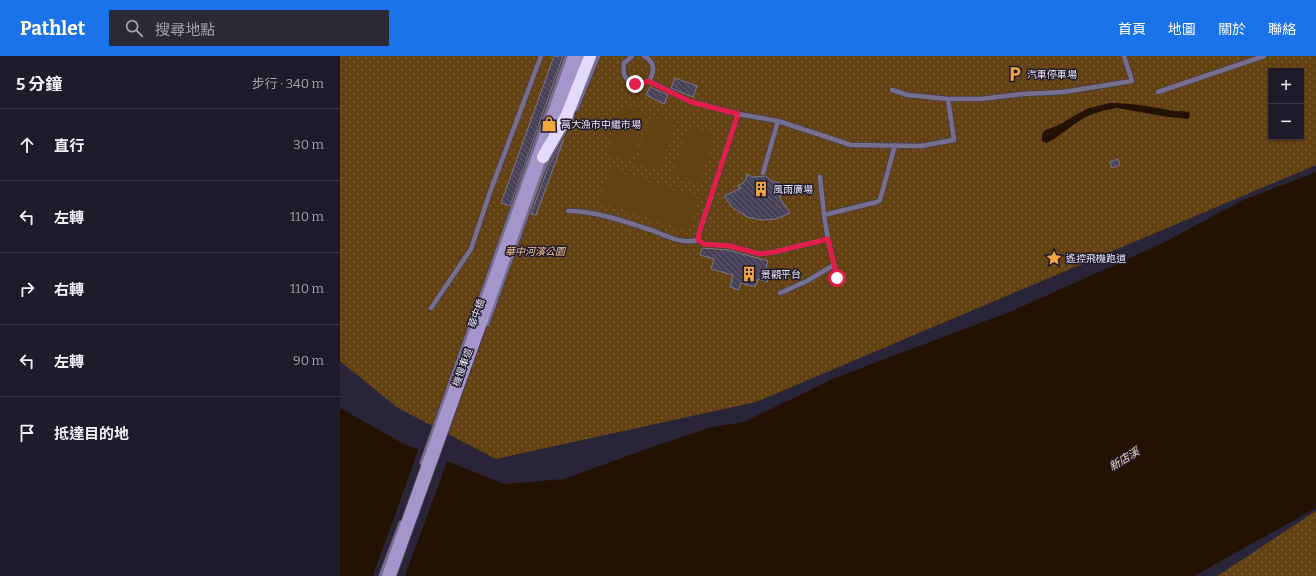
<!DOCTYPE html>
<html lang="zh-TW">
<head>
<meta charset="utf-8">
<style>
	body { margin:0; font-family:Bitter,"Noto Sans TC",serif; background:#2c2836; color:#f1f3f6 }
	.controls { position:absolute; right:12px; top:12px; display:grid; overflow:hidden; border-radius:0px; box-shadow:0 1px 3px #0004 }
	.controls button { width:36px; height:36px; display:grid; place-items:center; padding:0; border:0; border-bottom:1px solid #3c3947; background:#1f1b2a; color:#f1f3f6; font:20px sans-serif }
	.stop { position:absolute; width:12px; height:12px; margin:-9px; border:3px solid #e11d48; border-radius:50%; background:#fff }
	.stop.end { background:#e11d48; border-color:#fff; box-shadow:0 1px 4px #0008 }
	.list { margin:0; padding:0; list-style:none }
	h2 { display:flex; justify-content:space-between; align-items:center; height:52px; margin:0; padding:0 16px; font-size:17px }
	h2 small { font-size:13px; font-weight:400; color:#a1a1a8 }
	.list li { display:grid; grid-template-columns:26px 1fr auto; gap:12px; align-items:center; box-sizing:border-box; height:72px; padding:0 16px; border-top:1px solid #3c3947 }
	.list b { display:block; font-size:15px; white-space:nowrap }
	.list em { font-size:13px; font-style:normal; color:#a1a1a8 }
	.icon { flex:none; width:22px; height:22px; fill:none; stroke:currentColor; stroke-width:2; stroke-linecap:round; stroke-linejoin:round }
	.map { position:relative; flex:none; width:976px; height:520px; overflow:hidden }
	header { display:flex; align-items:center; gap:24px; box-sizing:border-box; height:56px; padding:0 20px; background:#1a73e8; color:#fff }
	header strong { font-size:19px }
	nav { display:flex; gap:22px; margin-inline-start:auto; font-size:14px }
	.search { width:280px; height:36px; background:#2c2836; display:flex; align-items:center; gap:10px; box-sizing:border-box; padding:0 14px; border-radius:0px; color:#a1a1a8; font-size:15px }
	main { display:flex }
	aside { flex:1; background:#1f1b2a }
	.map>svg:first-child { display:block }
</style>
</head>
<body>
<header>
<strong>Pathlet</strong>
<div class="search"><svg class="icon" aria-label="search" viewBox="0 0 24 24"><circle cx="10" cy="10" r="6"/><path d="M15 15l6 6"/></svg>搜尋地點</div>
<nav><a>首頁</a><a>地圖</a><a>關於</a><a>聯絡</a></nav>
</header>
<main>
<aside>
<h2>5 分鐘<small>步行 · 340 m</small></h2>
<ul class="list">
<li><svg class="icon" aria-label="ahead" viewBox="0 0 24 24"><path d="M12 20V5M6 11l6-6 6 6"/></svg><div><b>直行</b></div><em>30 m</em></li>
<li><svg class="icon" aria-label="left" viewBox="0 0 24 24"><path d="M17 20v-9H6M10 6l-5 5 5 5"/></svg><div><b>左轉</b></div><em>110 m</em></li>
<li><svg class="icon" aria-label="right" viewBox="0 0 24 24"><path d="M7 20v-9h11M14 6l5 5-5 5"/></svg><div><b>右轉</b></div><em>110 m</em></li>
<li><svg class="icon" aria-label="left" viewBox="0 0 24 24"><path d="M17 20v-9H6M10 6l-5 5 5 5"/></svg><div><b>左轉</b></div><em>90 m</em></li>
<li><svg class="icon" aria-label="arrive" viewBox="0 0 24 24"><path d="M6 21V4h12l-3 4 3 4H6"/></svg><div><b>抵達目的地</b></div></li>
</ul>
</aside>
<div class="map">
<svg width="976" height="520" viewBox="0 0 976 520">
	<defs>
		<pattern id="grass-dots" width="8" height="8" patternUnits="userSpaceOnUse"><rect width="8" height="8" fill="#634113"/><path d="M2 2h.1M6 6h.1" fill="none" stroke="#795c36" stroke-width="1.8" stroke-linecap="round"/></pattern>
		<pattern id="building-back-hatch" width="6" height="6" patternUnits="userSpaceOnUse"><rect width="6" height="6" fill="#474157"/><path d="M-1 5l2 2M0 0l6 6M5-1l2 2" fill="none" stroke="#625c70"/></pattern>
	</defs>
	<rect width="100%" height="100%" fill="#292438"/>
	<path fill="url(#grass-dots)" fill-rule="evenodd" d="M0 0H976V109L416 346 156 403 58 352 0 305ZM931 15H961V81H931Z
		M976 455V520H877L888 513Z"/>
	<path fill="#634113" d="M283 50 307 58 292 105 268 97Z
		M311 60 335 67 320 114 296 106Z
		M348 72 375 80 360 127 333 118Z
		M271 113 359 142 348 175 260 146Z"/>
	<path fill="#231200" d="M770 47C792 47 813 51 834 55 839 56 845 54 850 57L849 61 848 63 828 61 777 52C765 54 751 57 741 64 729 71 720 80 707 87L702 85V78L705 74 717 70 739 57 749 52Z
		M976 116V452L854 520H0V352L64 388 164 428 224 423 312 391 372 371 404 366 495 322 672 255 823 187 901 145Z"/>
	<path fill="#292438" d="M79 392 108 403 65 520H33Z"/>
	<path fill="url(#building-back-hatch)" stroke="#7c768f" d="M214 0H223L170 150 161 147Z
		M335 22 357 30 353 41 331 32Z
		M310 31 328 39 324 48 306 39Z
		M224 83 196 159 191 158 209 109Z
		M778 103 780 109 772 112 770 106Z
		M407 118 413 121 426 120 431 125 440 127 439 130 441 141H439L450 157 436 163 421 164 407 161 393 152 384 140 401 132 397 130 403 127 406 123Z
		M362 192 388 194 428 205 425 215 430 217 427 226 418 223 415 231 401 227 399 234 390 231 393 219 371 213 374 203 360 199Z"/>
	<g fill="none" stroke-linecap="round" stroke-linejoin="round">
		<defs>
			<path id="lane" d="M292 0 284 7C281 25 293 32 309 25 315 15 315 6 304 0
				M309 25 351 46 398 58 438 65 511 89 581 90 614 84 608 43
				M552 34 568 39 608 43H641L683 38 724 36 792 25 784 0
				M818 36 924 0
				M236 53 258 0
				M398 58 359 177 358 184 364 188 389 190 420 198 434 196 488 183 484 159 537 146 540 144 555 89
				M423 117 438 65
				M480 121 484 159
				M228 155C255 155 283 165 308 173 324 178 341 189 358 184
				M488 183 497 222
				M440 237 467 225 494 209
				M91 252 131 193 150 136 201 0
				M147 268 201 119 206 107 232 61
				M82 407 227 0
				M41 520 61 467"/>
			<path id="secondary" d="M212 77 239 0
				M46 520 232 0
				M52 520 204 97"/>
			<path id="highway" d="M203 101 227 59 250 0"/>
		</defs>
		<use href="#lane" stroke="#443f52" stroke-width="6"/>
		<use href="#secondary" stroke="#443f52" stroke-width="10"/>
		<use href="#highway" stroke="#443f52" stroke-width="14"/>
		<use href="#lane" stroke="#776e8f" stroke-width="4.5"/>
		<use href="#secondary" stroke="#a496cb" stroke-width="8"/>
		<use href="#highway" stroke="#e3dbfc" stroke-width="12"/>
	</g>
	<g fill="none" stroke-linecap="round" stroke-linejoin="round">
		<path stroke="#e11d48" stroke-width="5" d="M295 28H299L308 25 351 46 398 58 359 177 358 184 364 188 390 190 420 198 434 196 488 183 497 222"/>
	</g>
	<defs>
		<symbol id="parking-bare" viewBox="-9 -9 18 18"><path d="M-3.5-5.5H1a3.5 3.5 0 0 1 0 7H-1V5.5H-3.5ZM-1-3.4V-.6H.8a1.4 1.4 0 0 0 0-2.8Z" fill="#f1a640" stroke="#201a2d" stroke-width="2.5" paint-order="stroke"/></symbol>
		<symbol id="shop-bare" viewBox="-9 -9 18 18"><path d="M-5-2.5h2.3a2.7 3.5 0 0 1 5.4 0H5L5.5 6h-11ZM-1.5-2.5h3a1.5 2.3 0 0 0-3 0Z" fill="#f1a640" stroke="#201a2d" stroke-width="2.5" paint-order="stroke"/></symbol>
		<symbol id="building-bare" viewBox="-9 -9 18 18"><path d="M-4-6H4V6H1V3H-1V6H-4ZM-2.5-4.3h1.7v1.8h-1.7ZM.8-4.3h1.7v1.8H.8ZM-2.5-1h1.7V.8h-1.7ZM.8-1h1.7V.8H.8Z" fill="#f1a640" stroke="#201a2d" stroke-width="2.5" paint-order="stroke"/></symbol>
		<symbol id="sight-bare" viewBox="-9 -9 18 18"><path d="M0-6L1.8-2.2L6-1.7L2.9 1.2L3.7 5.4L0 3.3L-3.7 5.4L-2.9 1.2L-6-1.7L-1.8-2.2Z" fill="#f1a640" stroke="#201a2d" stroke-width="2.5" paint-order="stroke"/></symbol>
	</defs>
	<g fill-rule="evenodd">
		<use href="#parking-bare" x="664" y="7" width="22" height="22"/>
		<use href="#shop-bare" x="198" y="57" width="22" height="22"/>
		<use href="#building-bare" x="410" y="122" width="22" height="22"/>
		<use href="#sight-bare" x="703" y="191" width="22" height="22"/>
		<use href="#building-bare" x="398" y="207" width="22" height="22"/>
	</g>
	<g text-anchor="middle" stroke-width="3" stroke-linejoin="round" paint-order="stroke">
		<g font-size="10" fill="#e8e4f2" stroke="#201a2d" text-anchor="start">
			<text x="687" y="22">汽車停車場</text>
			<text x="221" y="72">萬大漁市中繼市場</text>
			<text x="433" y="137">風雨廣場</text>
			<text x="726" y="206">遙控飛機跑道</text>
			<text x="421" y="222">景觀平台</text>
		</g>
		<g font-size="10" font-style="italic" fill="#f8ca94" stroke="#201a2d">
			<text x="195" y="199">華中河濱公園</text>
		</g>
		<g font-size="10" fill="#e8e4f2" stroke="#201a2d">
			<text transform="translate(136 257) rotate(-70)" y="4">華中橋</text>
			<text transform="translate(122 311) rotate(-70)" y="4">機慢車道</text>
		</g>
		<g font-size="11" font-style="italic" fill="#f6d7b5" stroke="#201a2d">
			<text transform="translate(784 403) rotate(-31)" y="4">新店溪</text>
		</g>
	</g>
</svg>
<div class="controls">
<button>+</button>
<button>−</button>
</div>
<div class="stop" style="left:497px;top:222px"></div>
<div class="stop end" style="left:295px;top:28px"></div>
</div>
</main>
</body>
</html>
